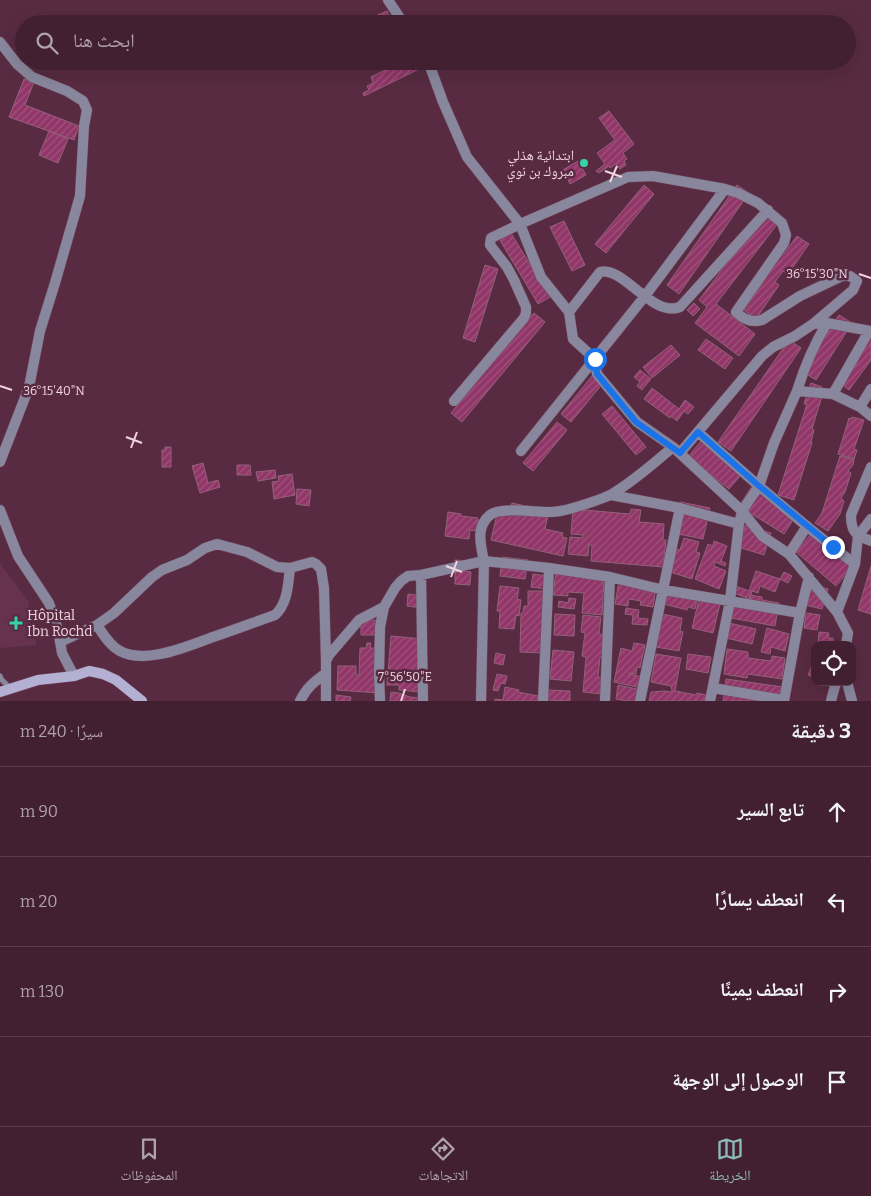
<!DOCTYPE html>
<html lang="ar">
<head>
<meta charset="utf-8">
<style>
	body { margin:0; font-family:Bitter,"Noto Naskh Arabic",serif; background:#49283a; color:#f1f3f6; direction:rtl }
	.controls { position:absolute; right:15px; bottom:15px; display:grid; overflow:hidden; border-radius:10px; box-shadow:0 5px 20px #0002 }
	.controls button { width:45px; height:45px; display:grid; place-items:center; padding:0; border:0; border-bottom:1px solid #5a3e4d; background:#422032; color:#f1f3f6; font:25px sans-serif }
	.stop { position:absolute; width:15px; height:15px; margin:-11px; border:4px solid #1a73e8; border-radius:50%; background:#fff }
	.stop.end { background:#1a73e8; border-color:#fff; box-shadow:0 1px 5px #0008 }
	.list { margin:0; padding:0; list-style:none }
	h2 { display:flex; justify-content:space-between; align-items:center; height:65px; margin:0; padding:0 20px; font-size:21px }
	h2 small { font-size:16px; font-weight:400; color:#aea3ac }
	.list li { display:grid; grid-template-columns:32px 1fr auto; gap:15px; align-items:center; box-sizing:border-box; height:90px; padding:0 20px; border-top:1px solid #5a3e4d }
	.list b { display:block; font-size:19px; white-space:nowrap }
	.list em { font-size:16px; font-style:normal; color:#aea3ac }
	.icon { flex:none; width:28px; height:28px; fill:none; stroke:currentColor; stroke-width:2; stroke-linecap:round; stroke-linejoin:round }
	.map { position:relative; flex:none; width:871px; height:701px; overflow:hidden; direction:ltr }
	.search { position:absolute; background:#422032; box-shadow:0 5px 20px #0002; left:15px; right:15px; top:15px; height:55px; display:flex; align-items:center; gap:12px; box-sizing:border-box; padding:0 18px; border-radius:28px; color:#aea3ac; font-size:19px }
	.sheet { height:425px; background:#422032 }
	nav { display:flex; justify-content:space-around; align-items:center; box-sizing:border-box; height:70px; border-top:1px solid #5a3e4d; background:#422032; font-size:14px; color:#aea3ac }
	nav a { display:grid; justify-items:center; gap:2px }
	nav .on { color:#8bbbb9 }
	.map>svg:first-child { display:block }
</style>
</head>
<body>
<div class="map">
<svg width="871" height="701" viewBox="0 0 871 701">
	<defs>
		<pattern id="building-hatch" width="6" height="6" patternUnits="userSpaceOnUse" patternTransform="scale(1.25)"><rect width="6" height="6" fill="#913668"/><path d="M-1 1l2-2M0 6l6-6M5 7l2-2" fill="none" stroke="#a1527d"/></pattern>
	</defs>
	<rect width="100%" height="100%" fill="#582b42"/>
	<path fill="#66324d" d="M0 563 28 601 37 645 0 648Z"/>
	<path fill="url(#building-hatch)" stroke="#936179" d="M387 11 392 22 387 24H376L373 17Z
		M399 61H418L421 68 364 96 363 93 369 90 367 86 373 83 371 77 400 63Z
		M24 79 34 82 25 105 79 126 74 140 9 117Z
		M609 111 634 144 623 153 627 159 624 161 626 165 620 169 616 164 610 168 609 166 599 173 596 171 605 164 597 153 615 140 599 118Z
		M49 131 68 139 58 163 39 155Z
		M578 161 586 175 570 184 563 170Z
		M644 185 654 194 606 253 595 244Z
		M737 185 749 193 679 294 667 285Z
		M769 208 782 218 716 304 755 334 739 356 695 323 707 307 699 300Z
		M564 221 585 265 572 271 550 227Z
		M509 230 550 297 538 304 498 237Z
		M797 236 809 244 788 274 783 271 775 282 779 285 756 319 744 310 767 277 763 275 778 252 783 255Z
		M485 265 498 269 475 342 463 338Z
		M694 303 700 309 693 316 687 310Z
		M534 313 545 322 462 422 451 413Z
		M839 315 852 323 816 380 803 372Z
		M871 332V360L849 390 837 381Z
		M706 339 733 358 725 369 698 350Z
		M789 340 801 348 731 451 718 442Z
		M671 345 680 355 652 378 643 367Z
		M640 370 651 379 642 390 637 386 640 382 634 377Z
		M593 375 603 383 571 422 561 414Z
		M811 383 822 387 821 393H823L812 429 814 430 811 442 812 443 794 500 778 495 807 404H804Z
		M652 388 679 409 685 400 694 407 688 414 684 411 677 421 671 416 670 418 644 399Z
		M612 406 646 447 636 455 602 414Z
		M852 417 864 420 854 449 857 450 854 459 838 454 849 418 852 419Z
		M557 422 567 430 533 471 523 463Z
		M706 435 735 458 734 461 745 470 729 489 688 457Z
		M165 447H171V467H162V450H165Z
		M840 456 854 460 853 465 848 471 851 473 845 492 841 498 844 501 840 514 828 531 815 523 822 513Z
		M203 463 208 483 218 480 220 487 200 493 192 466Z
		M237 465H250L251 475H237Z
		M275 470 276 478 258 481 256 472Z
		M292 474 295 495 274 499 272 482 279 481 278 476Z
		M756 480 763 490 798 512 784 534 739 506Z
		M297 489 311 490 309 506 296 504Z
		M680 502 710 508 703 539 673 533Z
		M512 503 549 511 545 529 563 533 562 537 567 538 563 556 491 540 498 510 509 513Z
		M573 509 630 514 631 509 641 510 639 522 664 524 663 540H666L663 567 591 561 592 545H589L588 556 568 554 570 537 582 538 583 535 571 534Z
		M448 512 461 514V516L478 518 476 531 470 530 469 539 445 536Z
		M745 525 771 533 764 555 738 547Z
		M814 530 854 565 836 586 796 552Z
		M684 538 699 542 696 552 700 553 692 579 670 572 677 549 680 550Z
		M714 541 727 546 721 561 726 563 725 566 715 562 714 566 726 571 719 589 695 579 708 544 713 546Z
		M502 557 528 560 525 579 500 576Z
		M455 560 470 561 464 568V571L471 572 470 585 455 584Z
		M871 566V614L858 610Z
		M756 571 780 579 775 592 760 586 758 593 752 591 750 599 731 592 733 585 749 591Z
		M556 572 604 579 602 615 582 613 584 593 568 592V596L553 595Z
		M784 572 792 576 788 583 780 579Z
		M533 574 547 576 546 589 531 587Z
		M619 581 656 587 653 607 640 605 641 601 629 599 628 606 615 604Z
		M811 584 828 589 822 609 805 605Z
		M500 586 519 588 517 599 521 600 519 616 516 615 514 629 499 628 500 611H497Z
		M669 587 698 595 695 609 688 607 687 610 664 604Z
		M528 591H544L541 653 520 652 521 613H523L524 606H528Z
		M408 594 423 596 422 608 407 606Z
		M700 595 721 600 713 633 692 628Z
		M750 595 762 597V600L779 603 775 626 731 618 734 598 749 600Z
		M569 598 576 599 574 609 558 607 559 601 568 603Z
		M626 608 639 610 638 618 648 619 647 625 632 624 633 615 625 614Z
		M806 613 820 615 817 630 804 628Z
		M555 614 575 615 574 636 554 635Z
		M662 614 682 618 680 631 683 632 679 651 656 647Z
		M583 615 601 617 599 634 606 635 604 658 600 657 598 677 604 678 602 694 583 692 586 657 582 656 585 633 581 632Z
		M361 620H380V635H361Z
		M729 623 756 629 752 644 726 638Z
		M767 628 789 634 785 651 771 647 770 654 761 652Z
		M819 632 829 633 828 638H833V645H818Z
		M391 636 423 639 422 692 399 690V685H387Z
		M367 643H371L370 648H380L378 693 337 690 338 666H356V675H359L360 648H366Z
		M634 643 645 645 640 668 637 667 636 674 629 673V674L643 677 641 688 614 682 621 648 632 651Z
		M727 649 748 652V658L771 661 772 656 785 658 782 679 748 674 747 678 724 674Z
		M553 650 574 652 571 681 550 679Z
		M496 653 505 655 503 665 494 663Z
		M656 654 681 658 675 691 696 695 697 693 706 695 705 701H649L651 692 665 691 671 692 672 690 671 686 651 682Z
		M688 654 711 657 708 673 686 669Z
		M815 658V678L808 675Z
		M497 674 507 676 505 684 501 683 498 691 493 690Z
		M726 679 783 687 781 701H723Z
		M618 685 641 690 639 701H627L616 699Z
		M505 687 519 690 518 692 538 696 537 701H540H495V699L503 700Z
		M549 690 570 691V701L548 700Z
		M391 692 399 693 410 697 420 698V701H390Z
		M336 695 351 697 350 701H336Z"/>
	<g fill="none" stroke-linecap="round" stroke-linejoin="round">
		<defs>
			<path id="lane" d="M0 676 1 679 10 688"/>
			<path id="street" d="M388 0 404 24
				M0 42 17 64 32 77 67 91 83 101 87 110 84 126 80 196 55 283 40 331 29 387 0 462
				M428 61 443 102 467 157 520 224 541 277 569 312 573 339 595 359 597 374 637 422 673 447 742 511 762 536 789 554 837 612 848 633 846 645
				M569 312 600 272C624 266 652 318 680 307L768 210
				M797 391C805 365 813 346 827 323
				M833 394 869 331
				M454 401 524 318 526 313V307L514 280 507 267 490 245 491 238 520 224 628 177 653 176 725 189 738 193 758 203 782 223 786 235 784 243 738 309 736 312C743 319 752 323 762 320L800 296 842 276H850L857 281 853 290 813 324
				M860 407 871 389
				M698 432C749 478 800 523 855 564
				M521 451 645 296 725 189
				M680 453 762 356 773 347 795 336 813 324 827 323 871 331
				M871 467 851 515C851 533 856 535 871 541
				M611 495 680 508 739 524
				M0 510 18 556 49 603 58 630 62 653 74 676
				M789 554 807 526
				M421 575 423 701
				M837 612 855 564 858 536 871 519
				M97 625C103 634 110 646 120 651 146 665 188 646 213 637 234 630 255 622 275 615 288 603 288 584 290 568
				M60 642 97 625 114 613 152 577 162 570 187 560 205 548 217 544 247 552 277 567 290 568 312 562 316 564 321 569 324 588 326 661
				M847 682 852 701
				M713 688 784 700
				M300 701C307 687 314 682 326 673
				M326 701V661L329 655 359 620 384 607
				M380 701 379 673 380 627 384 607 395 588 401 581 408 576 421 575 484 561 549 568 610 577 664 590 800 613
				M481 701 484 561C481 546 475 527 490 515 501 506 536 513 550 512 558 512 566 510 573 508 583 505 603 499 612 494 634 481 654 463 673 447
				M543 701 549 568
				M605 701 610 577
				M640 701 680 508
				M710 701 730 601 739 524 742 511 759 486 774 443 797 391 833 394 860 407 871 416
				M784 701 800 613 809 577
				M831 701 836 682"/>
			<path id="secondary" d="M0 692 38 680 74 676 89 671 103 674 116 680 142 701"/>
		</defs>
		<use href="#lane" stroke="#74495f" stroke-width="6"/>
		<use href="#street" stroke="#74495f" stroke-width="11"/>
		<use href="#secondary" stroke="#74495f" stroke-width="11"/>
		<use href="#lane" stroke="#89879d" stroke-width="5"/>
		<use href="#street" stroke="#89879d" stroke-width="10"/>
		<use href="#secondary" stroke="#b3b0d3" stroke-width="10"/>
	</g>
	<g fill="none" stroke-linecap="round" stroke-linejoin="round">
		<path stroke="#1a73e8" stroke-width="6" d="M595 359 597 374 636 422 680 453 698 432 759 486 833 547"/>
	</g>
	<path fill="none" stroke="#f1d4e1" stroke-width="2" d="M605 171 622 177M610 182 617 166M859 274 871 278M0 386 12 390M126 437 142 443M131 448 137 432M446 566 462 572M451 577 457 561M401 701 405 689"/>
	<g fill="#34d4a8" stroke="#582b42" stroke-width="2">
		<circle cx="584" cy="163" r="5"/>
		<path d="M13.5 615.5h5v5h5v5h-5v5h-5v-5h-5v-5h5z"/>
	</g>
	<g text-anchor="middle" stroke-width="5" stroke-linejoin="round" paint-order="stroke">
		<g font-size="14" fill="#f1d4e1" stroke="#582b42" text-anchor="end">
			<text x="574" y="160">ابتدائية هذلي<tspan x="574" dy="16">مبروك بن نوي</tspan></text>
			<text x="27" y="620" text-anchor="start">Hôpital<tspan x="27" dy="16">Ibn Rochd</tspan></text>
		</g>
	</g>
	<g font-size="12" text-anchor="middle" fill="#f1d4e1" stroke="#582b42" stroke-width="5" stroke-linejoin="round" paint-order="stroke">
		<text x="817" y="278">36°15'30"N</text>
		<text x="54" y="395">36°15'40"N</text>
		<text x="405" y="681">7°56'50"E</text>
	</g>
</svg>
<div class="controls">
<button><svg class="icon" aria-label="locate" viewBox="0 0 24 24"><circle cx="12" cy="12" r="6"/><path d="M12 2v4M12 18v4M2 12h4M18 12h4"/></svg></button>
</div>
<div class="stop" style="left:595px;top:359px"></div>
<div class="stop end" style="left:833px;top:547px"></div>
<div class="search"><svg class="icon" aria-label="search" viewBox="0 0 24 24"><circle cx="10" cy="10" r="6"/><path d="M15 15l6 6"/></svg>ابحث هنا</div>
</div>
<section class="sheet">
<h2>3 دقيقة<small>سيرًا · 240 m</small></h2>
<ul class="list">
<li><svg class="icon" aria-label="ahead" viewBox="0 0 24 24"><path d="M12 20V5M6 11l6-6 6 6"/></svg><div><b>تابع السير</b></div><em>90 m</em></li>
<li><svg class="icon" aria-label="left" viewBox="0 0 24 24"><path d="M17 20v-9H6M10 6l-5 5 5 5"/></svg><div><b>انعطف يسارًا</b></div><em>20 m</em></li>
<li><svg class="icon" aria-label="right" viewBox="0 0 24 24"><path d="M7 20v-9h11M14 6l5 5-5 5"/></svg><div><b>انعطف يمينًا</b></div><em>130 m</em></li>
<li><svg class="icon" aria-label="arrive" viewBox="0 0 24 24"><path d="M6 21V4h12l-3 4 3 4H6"/></svg><div><b>الوصول إلى الوجهة</b></div></li>
</ul>
</section>
<nav>
<a class="on"><svg class="icon" aria-label="map" viewBox="0 0 24 24"><path d="M3 6l6-2 6 2 6-2v14l-6 2-6-2-6 2zM9 4v14M15 6v14"/></svg>الخريطة</a>
<a><svg class="icon" aria-label="directions" viewBox="0 0 24 24"><path d="M12 3l9 9-9 9-9-9zM9 14v-3h6M13 9l2 2-2 2"/></svg>الاتجاهات</a>
<a><svg class="icon" aria-label="saved" viewBox="0 0 24 24"><path d="M7 4h10v16l-5-4-5 4z"/></svg>المحفوظات</a>
</nav>
</body>
</html>
